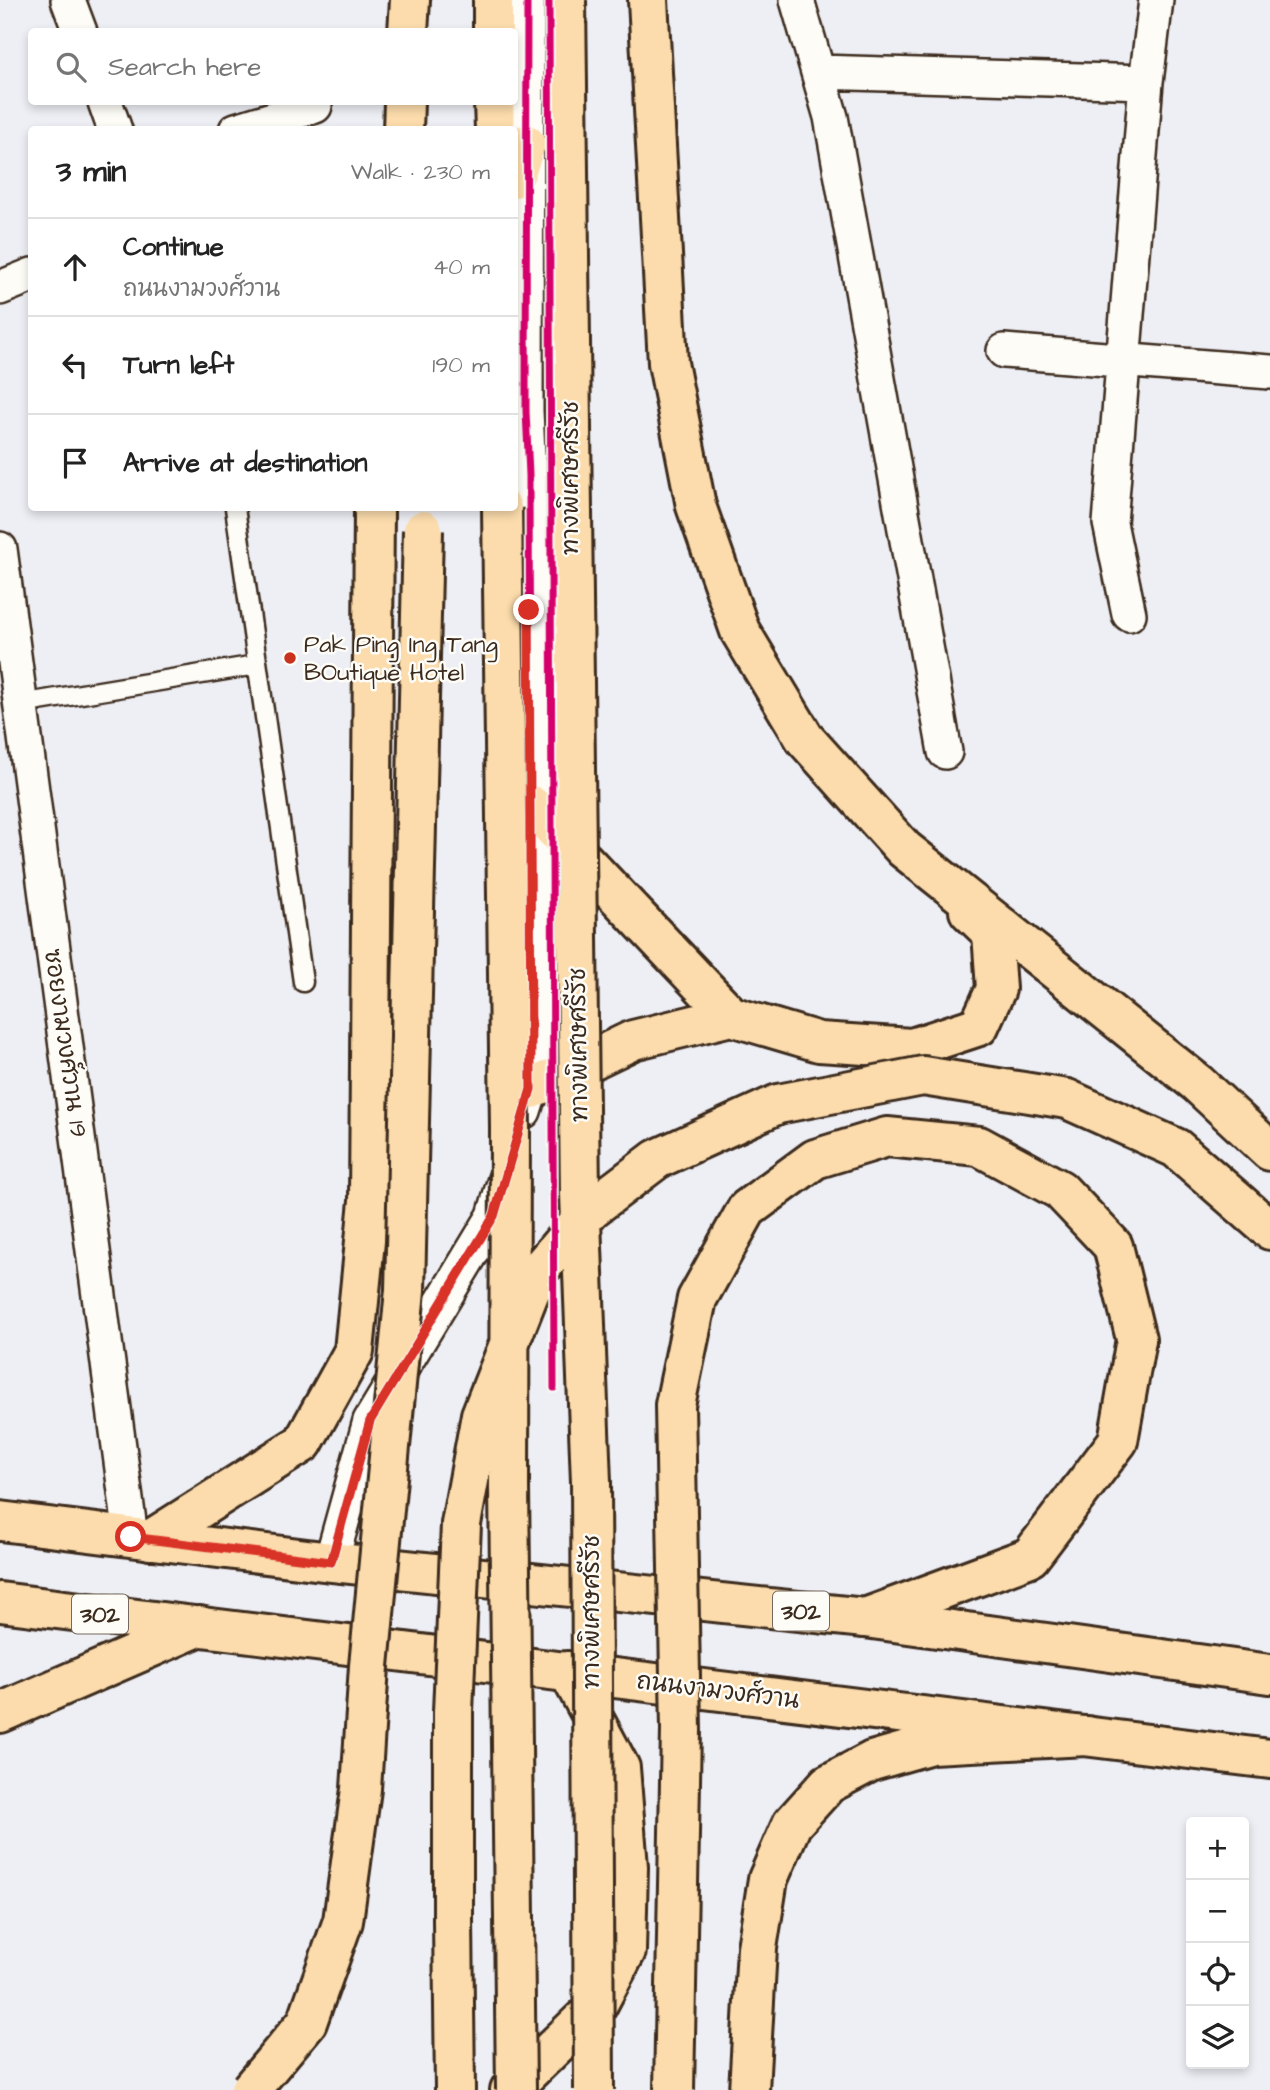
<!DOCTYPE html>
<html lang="en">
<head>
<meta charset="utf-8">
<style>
	body { margin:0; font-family:"Architects Daughter","Playpen Sans Thai",sans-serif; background:#f2f2f2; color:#222 }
	.controls { position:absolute; right:21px; bottom:21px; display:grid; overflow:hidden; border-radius:7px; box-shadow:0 4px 10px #0003 }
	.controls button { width:63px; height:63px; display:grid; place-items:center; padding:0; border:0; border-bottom:2px solid #e0e0e0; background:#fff; color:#222; font:35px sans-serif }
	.stop { position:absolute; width:21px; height:21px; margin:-16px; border:5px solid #d93025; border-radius:50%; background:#fff }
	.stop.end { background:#d93025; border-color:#fff; box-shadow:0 2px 7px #0008 }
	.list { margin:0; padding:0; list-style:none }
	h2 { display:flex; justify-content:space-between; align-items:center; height:91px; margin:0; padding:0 28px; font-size:30px }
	h2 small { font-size:23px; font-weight:400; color:#767676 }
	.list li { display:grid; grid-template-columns:46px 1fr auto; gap:21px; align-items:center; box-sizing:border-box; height:98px; padding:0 28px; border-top:2px solid #e0e0e0 }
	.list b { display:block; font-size:26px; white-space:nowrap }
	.list p { margin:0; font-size:23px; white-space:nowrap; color:#767676 }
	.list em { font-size:23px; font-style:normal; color:#767676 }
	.icon { flex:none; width:38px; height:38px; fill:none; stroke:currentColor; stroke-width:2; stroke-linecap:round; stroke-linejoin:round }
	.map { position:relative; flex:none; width:1270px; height:2090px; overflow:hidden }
	.search { position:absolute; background:#fff; box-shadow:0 4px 10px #0003; left:28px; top:28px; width:490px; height:77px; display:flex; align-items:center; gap:18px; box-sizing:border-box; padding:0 24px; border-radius:7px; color:#767676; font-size:26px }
	.panel { position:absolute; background:#fff; box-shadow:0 4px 10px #0003; left:28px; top:126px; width:490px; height:385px; border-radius:7px }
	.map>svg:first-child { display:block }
</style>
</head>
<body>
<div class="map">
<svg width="1270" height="2090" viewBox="0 0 1270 2090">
	<rect width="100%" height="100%" fill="#eeeff5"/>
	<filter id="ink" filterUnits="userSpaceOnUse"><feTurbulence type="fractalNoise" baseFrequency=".0143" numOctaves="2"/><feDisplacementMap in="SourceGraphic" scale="14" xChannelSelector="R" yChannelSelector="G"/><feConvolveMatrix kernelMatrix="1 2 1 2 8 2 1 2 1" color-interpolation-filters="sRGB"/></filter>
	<g filter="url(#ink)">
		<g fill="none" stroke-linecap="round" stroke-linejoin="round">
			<defs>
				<path id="lane" d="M235 508 303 982
					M21 704 256 665"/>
				<path id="street" d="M68 0 80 32
					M797 0 831 117 945 752
					M818 72 1146 82
					M105 102 115 130
					M236 130 315 106
					M0 288 32 275
					M1004 351 1270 372
					M0 549 131 1537
					M1129 614 1110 523 1146 82 1156 0
					M524 1111 531 1089 532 971 529 475 526 411 527 0
					M331 1562 370 1421 494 1216 505 1179"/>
				<path id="primary" d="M0 1521 331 1562 865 1618 1270 1674
					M0 1602 1270 1759"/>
				<path id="highway" d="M493 0V32
					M648 0 668 363 696 506 740 631 805 739 904 849 1197 1083 1270 1151
					M408 32 410 0
					M494 102 495 130
					M403 130 404 102
					M514 178 526 144
					M531 805 731 1016
					M531 1089 633 1040 731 1016 819 1042 912 1048 979 1026 996 989 992 933 969 911
					M1067 1099 1176 1148 1270 1230
					M150 1540 303 1443 354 1351 369 1201 374 508
					M865 1618 1030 1557 1118 1441 1136 1339
					M0 1713 200 1626
					M453 1920 455 2090
					M510 2090 597 2006 626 1951 628 1867 620 1768 568 1671
					M749 2090 757 1948 768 1879 792 1824 828 1784 872 1761 931 1744 1087 1736"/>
			</defs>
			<use href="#lane" stroke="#3b2a1e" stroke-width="23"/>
			<use href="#street" stroke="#3b2a1e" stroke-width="38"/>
			<use href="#primary" stroke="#3b2a1e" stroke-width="44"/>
			<use href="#highway" stroke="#3b2a1e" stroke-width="44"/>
			<use href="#lane" stroke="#fdfcf7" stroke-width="18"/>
			<use href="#street" stroke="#fdfcf7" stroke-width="33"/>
			<use href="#primary" stroke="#fcdcac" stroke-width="38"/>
			<use href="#highway" stroke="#fcdcac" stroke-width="38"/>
			<defs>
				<path id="highway-bridge" d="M566 0 580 1194 591 1482 594 2090
					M502 508 510 1128 509 1487 516 2090
					M453 1920V1712L461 1524 481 1415 538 1271 591 1209 657 1159 778 1104 923 1076 1067 1099
					M250 2090 307 2022 343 1921 361 1789 369 1666 405 1290 423 530
					M674 2090 681 1730 675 1405 697 1299 747 1209 815 1159 887 1137 979 1146 1060 1190 1113 1246 1136 1339"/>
			</defs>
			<use href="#highway-bridge" stroke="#3b2a1e" stroke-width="44" stroke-linecap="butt"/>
			<use href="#highway-bridge" stroke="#fcdcac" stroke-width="38"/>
			<defs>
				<path id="cycleway" d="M549 0 554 1388
					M331 1562 370 1421 494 1216 531 1089 529 475 526 411 527 0"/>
			</defs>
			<use href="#cycleway" stroke="#fdfcf7" stroke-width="11"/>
			<use href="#cycleway" stroke="#d6006c" stroke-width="7"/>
		</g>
	</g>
	<g fill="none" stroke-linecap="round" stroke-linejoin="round" filter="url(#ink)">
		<path stroke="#d93025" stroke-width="9" d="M131 1537 331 1562 370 1421 494 1216 531 1089 529 610"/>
	</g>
	<circle fill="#c8321e" stroke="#fdfcf7" stroke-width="2.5" cx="290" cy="658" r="7"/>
	<g text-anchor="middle" stroke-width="5" stroke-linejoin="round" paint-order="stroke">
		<g fill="#fdfcf7" stroke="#75695f" stroke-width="2">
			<rect x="773" y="1591.5" width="56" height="39" rx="5"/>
			<rect x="72" y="1594.5" width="56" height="39" rx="5"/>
		</g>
		<g font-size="23" font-weight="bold" fill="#3b2a1e">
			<text x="801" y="1619">302</text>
			<text x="100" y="1622">302</text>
		</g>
		<g font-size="24" fill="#3b2a1e" stroke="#fdfcf7">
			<text transform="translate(570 478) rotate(-90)" y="8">ทางพิเศษศรีรัช</text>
			<text transform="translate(66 1043) rotate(82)" y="8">ซอยงามวงศ์วาน 19</text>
			<text transform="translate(578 1045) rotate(-91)" y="8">ทางพิเศษศรีรัช</text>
			<text transform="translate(591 1612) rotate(-90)" y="8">ทางพิเศษศรีรัช</text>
			<text transform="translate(718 1690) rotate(7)" y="8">ถนนงามวงศ์วาน</text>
		</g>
		<g font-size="24" fill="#3b2a1e" stroke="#fdfcf7" text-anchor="start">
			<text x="304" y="652">Pak Ping Ing Tang<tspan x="304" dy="28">BOutique Hotel</tspan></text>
		</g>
	</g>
</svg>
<div class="controls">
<button>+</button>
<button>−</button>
<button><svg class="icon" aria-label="locate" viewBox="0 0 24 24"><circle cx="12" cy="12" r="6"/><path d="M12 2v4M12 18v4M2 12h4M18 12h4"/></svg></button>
<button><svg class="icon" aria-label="layers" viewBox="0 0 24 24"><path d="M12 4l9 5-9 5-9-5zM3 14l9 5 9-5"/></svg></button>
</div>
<div class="stop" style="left:131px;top:1537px"></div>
<div class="stop end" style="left:529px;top:610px"></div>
<div class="search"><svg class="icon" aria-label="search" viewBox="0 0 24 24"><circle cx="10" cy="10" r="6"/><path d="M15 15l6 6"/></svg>Search here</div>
<section class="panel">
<h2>3 min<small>Walk · 230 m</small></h2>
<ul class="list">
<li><svg class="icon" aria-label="ahead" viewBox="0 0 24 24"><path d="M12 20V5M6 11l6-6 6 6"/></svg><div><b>Continue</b><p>ถนนงามวงศ์วาน</p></div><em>40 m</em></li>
<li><svg class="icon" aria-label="left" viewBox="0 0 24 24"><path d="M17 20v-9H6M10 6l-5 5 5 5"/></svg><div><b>Turn left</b></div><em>190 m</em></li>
<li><svg class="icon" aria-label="arrive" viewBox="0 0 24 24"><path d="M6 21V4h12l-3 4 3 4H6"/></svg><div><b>Arrive at destination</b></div></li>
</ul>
</section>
</div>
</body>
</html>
